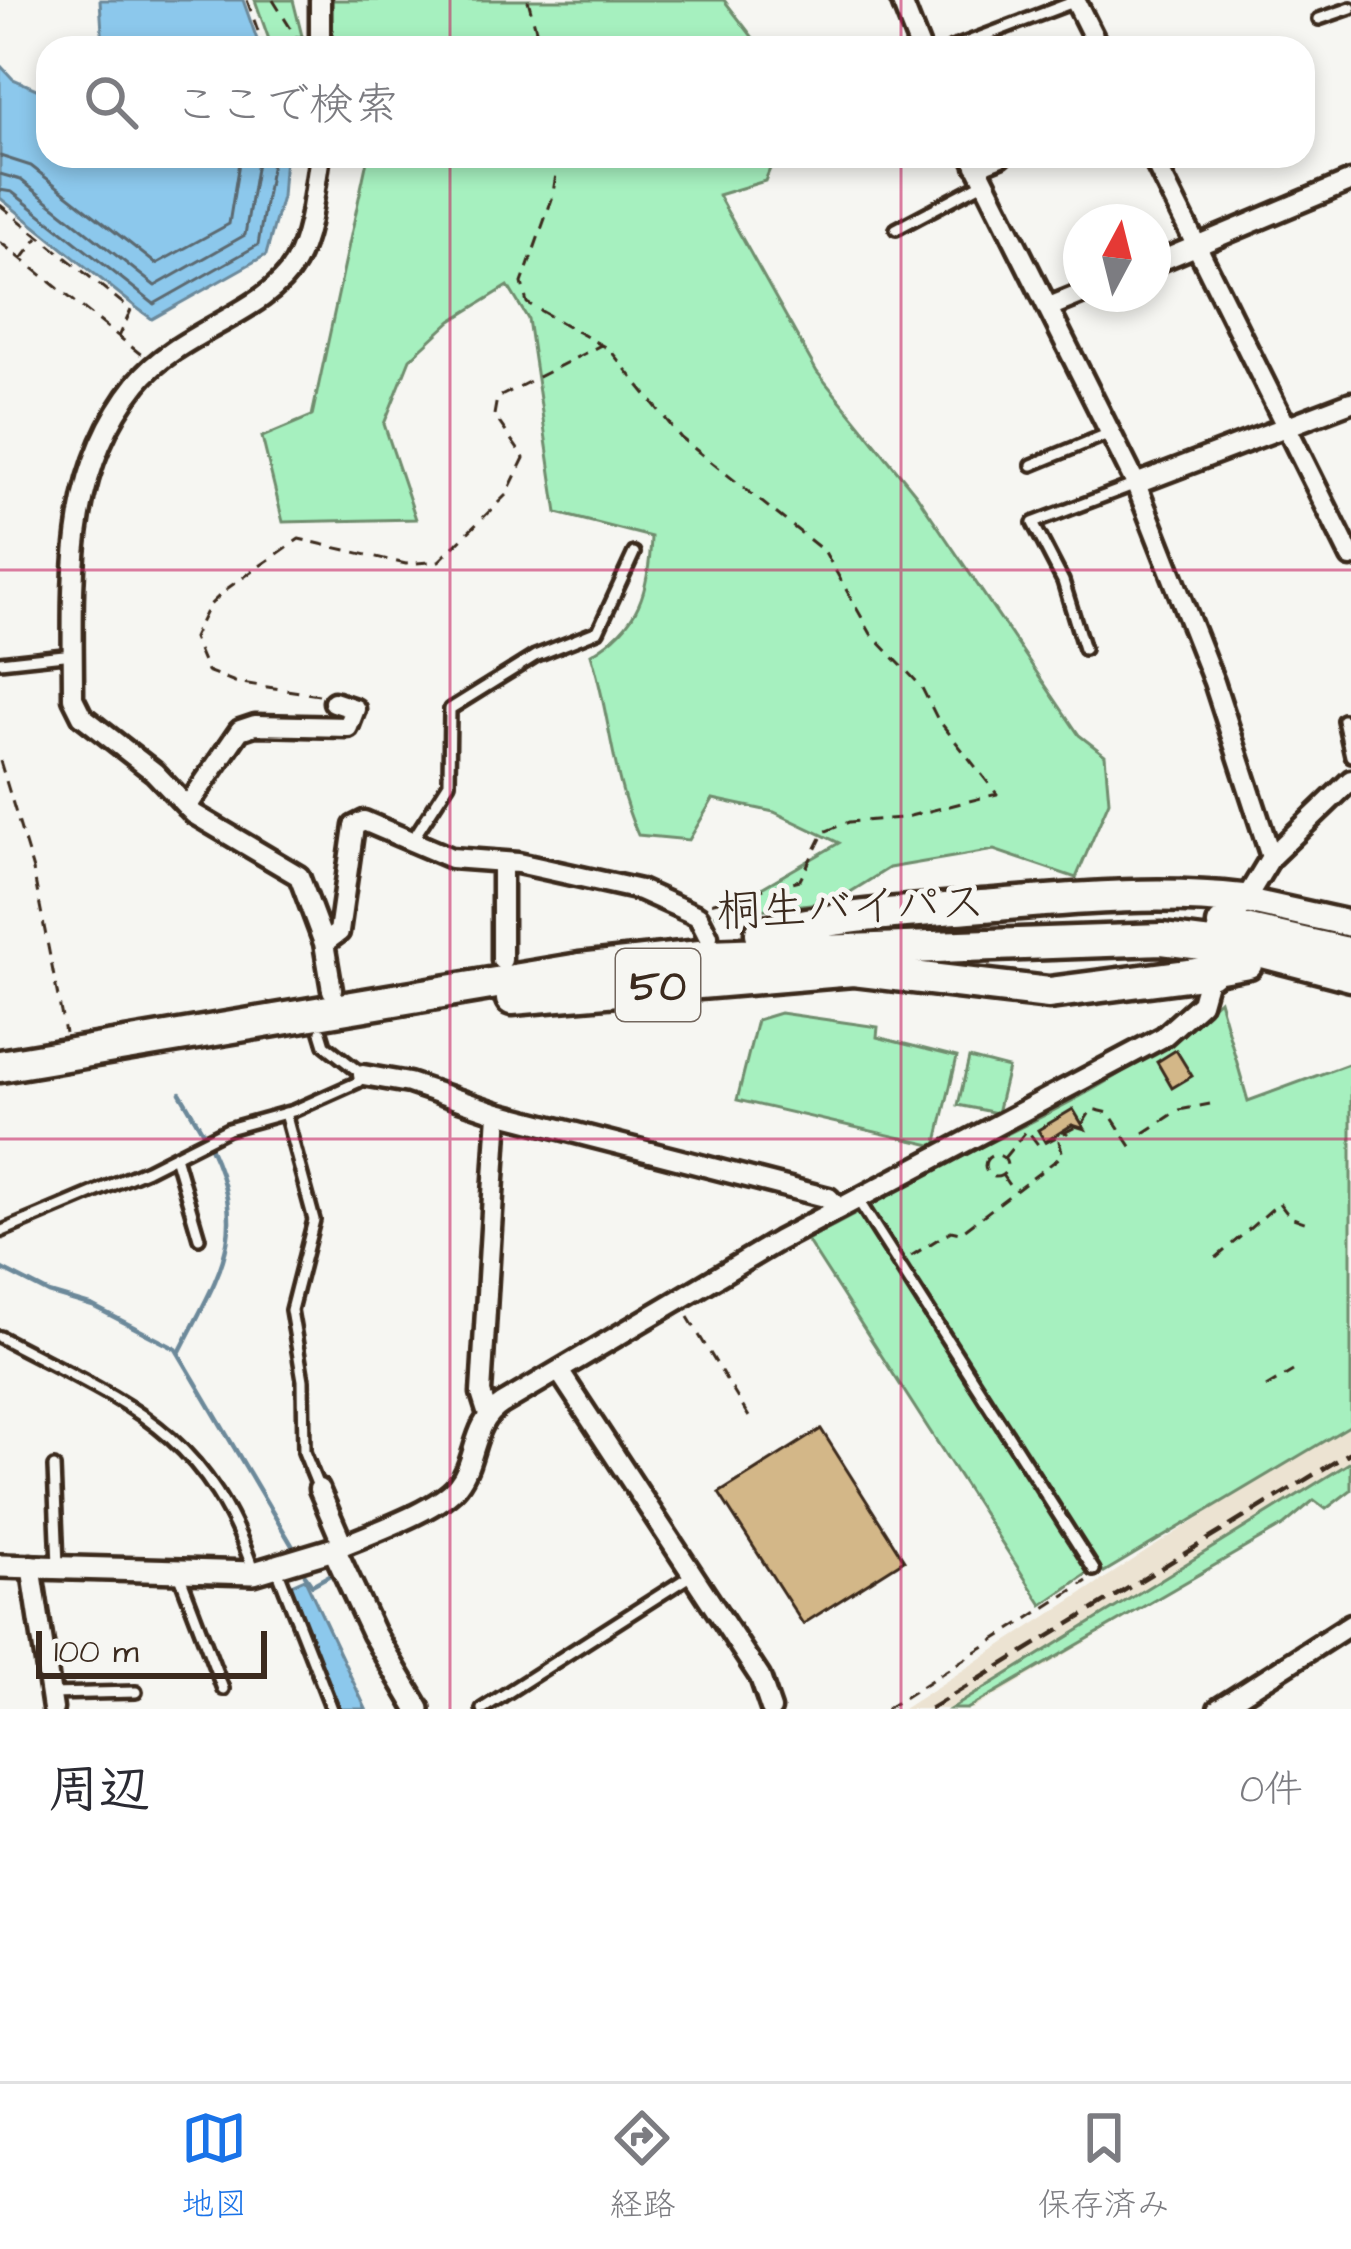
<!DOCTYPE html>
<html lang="ja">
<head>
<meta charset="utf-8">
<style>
	body { margin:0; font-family:"Architects Daughter","Klee One",sans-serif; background:#f7f7f7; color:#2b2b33 }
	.compass { position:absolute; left:1063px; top:204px; width:108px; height:108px; border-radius:50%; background:#fff; box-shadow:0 6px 18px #0003; rotate:7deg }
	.scale { position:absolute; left:36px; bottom:30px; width:231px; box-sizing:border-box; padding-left:12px; border:6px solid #3b2a1e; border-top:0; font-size:33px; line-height:42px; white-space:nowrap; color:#3b2a1e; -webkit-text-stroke:9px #f6f6f2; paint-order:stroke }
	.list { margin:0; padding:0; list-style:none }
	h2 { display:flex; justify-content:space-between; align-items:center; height:156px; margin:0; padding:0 48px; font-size:51px }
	h2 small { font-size:39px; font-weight:400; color:#7c7c81 }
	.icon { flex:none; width:66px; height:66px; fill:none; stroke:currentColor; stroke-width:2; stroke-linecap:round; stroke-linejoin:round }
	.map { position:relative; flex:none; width:1351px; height:1709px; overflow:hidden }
	.search { position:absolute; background:#fff; box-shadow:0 6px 18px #0003; left:36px; right:36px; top:36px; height:132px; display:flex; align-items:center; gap:30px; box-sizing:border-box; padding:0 42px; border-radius:36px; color:#7c7c81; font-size:45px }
	.sheet { height:372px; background:#fff }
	nav { display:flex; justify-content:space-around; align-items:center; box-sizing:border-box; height:168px; border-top:3px solid #e1e1e2; background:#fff; font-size:33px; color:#7c7c81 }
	nav a { display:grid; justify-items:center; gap:6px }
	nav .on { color:#1a73e8 }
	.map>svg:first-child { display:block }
</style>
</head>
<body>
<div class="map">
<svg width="1351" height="1709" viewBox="0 0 1351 1709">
	<rect width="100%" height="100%" fill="#f6f6f2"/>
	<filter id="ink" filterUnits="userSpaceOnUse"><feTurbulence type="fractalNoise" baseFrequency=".00833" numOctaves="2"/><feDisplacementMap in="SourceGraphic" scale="24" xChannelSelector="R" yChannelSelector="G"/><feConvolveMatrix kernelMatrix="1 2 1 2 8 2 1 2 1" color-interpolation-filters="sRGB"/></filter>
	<g filter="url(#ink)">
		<path fill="#ece3d2" d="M1351 1419V1490L1326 1509 1314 1500 1284 1525 973 1709H903Z"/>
		<path fill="#a6f0bf" stroke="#708d6e" stroke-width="3" d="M255 0H293L305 48H272Z
			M326 0H724L761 48H372L371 42 325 39Z
			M368 156H775L765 181 718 195 817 372 916 494 1079 735 1105 755 1109 801 1076 878 994 850 889 868 836 901 715 915 839 843 774 812 713 799 689 840 638 835C612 778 610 714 591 654 640 626 649 590 651 537L557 513 528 319 508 286 451 321 410 359 384 424 416 519 283 522 262 437 312 416Z
			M1219 1000 1248 1101 1351 1063V1425L1104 1572 1098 1566 1042 1605 807 1240 871 1206 873 1200C992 1138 1121 1090 1219 1000Z
			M780 1013 878 1027 877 1037 957 1057 936 1146 737 1100 757 1020Z
			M969 1058 1008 1068 997 1113 958 1105Z
			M1351 1462V1490L1326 1509 1314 1500 1284 1525 967 1709H951Z"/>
		<path fill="#8cc8ec" stroke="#6c899a" stroke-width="3" d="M100 0H243L260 48H103Z
			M0 65 13 79 48 94V156H285L282 197 266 255 152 319 137 308 0 198Z
			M305 1579 366 1709H340L289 1586Z"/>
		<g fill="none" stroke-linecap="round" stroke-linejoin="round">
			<path stroke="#5b6970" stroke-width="3" d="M0 156 31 166 156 264 229 224 240 156
				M0 174 21 180 155 286 245 235 258 156
				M0 190 12 192 154 304 258 245 273 156"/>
			<path stroke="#6c899a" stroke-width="4.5" d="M180 1093 204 1134
				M0 1268 49 1293 93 1306 176 1349 293 1547
				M179 1353C219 1273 251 1235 210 1147
				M305 1575 312 1585 330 1575 338 1577
				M388 1679 403 1709"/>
		</g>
		<path fill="#d3b788" stroke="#3b2a1e" stroke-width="3" d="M1176 1050 1192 1076 1172 1088 1157 1062Z
			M1073 1109 1085 1129 1072 1125 1045 1142 1038 1130Z
			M821 1429 904 1560 803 1624 719 1493Z"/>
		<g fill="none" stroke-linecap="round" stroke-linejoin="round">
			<defs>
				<path id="service" d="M1319 19 1351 8
					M952 48 1076 1
					M896 229 985 182
					M1032 465 1110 433
					M1084 649 1063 581 1033 523 1136 484
					M0 662 73 654
					M1343 720 1351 756
					M411 842 449 783 450 709 535 656 598 631 634 553
					M285 1113 314 1220 291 1310 303 1380 304 1452 319 1489
					M175 1156 199 1238
					M858 1200 1094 1570
					M0 1232 147 1170 228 1129 293 1111 358 1082 363 1075 325 1045 321 1032
					M0 1337C124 1403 205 1428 254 1572
					M54 1467 58 1565
					M277 1569 332 1709
					M178 1571 223 1689
					M50 1694 136 1692
					M482 1709 693 1574"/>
				<path id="minor" d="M901 0 920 48
					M1075 0 1099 48
					M320 48V0
					M320 156C314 190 312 232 295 263 267 313 179 331 137 383 63 475 73 587 73 698L82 716 154 772 194 814 299 876 324 943 332 990
					M972 156 1136 484 1214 682 1271 857
					M1152 156 1351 557
					M976 166 1001 156
					M1153 264 1351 181
					M1049 307 1081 294
					M1136 484 1351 402
					M187 807 240 730 255 725 348 727 355 709 334 702
					M502 862V960
					M1239 910 1271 857 1351 780
					M324 943 339 932 354 826 364 821 451 858 518 863 640 890 698 916 708 936
					M363 1075 409 1083 498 1113 829 1198 838 1208
					M559 1371 760 1677 771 1709
					M488 1415 481 1393 498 1113
					M319 1489 343 1545
					M334 1549C366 1535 438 1511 458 1485 478 1459 471 1424 502 1404L778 1241 1163 1037 1201 1003 1212 964
					M31 1565 53 1709
					M1218 1709 1351 1624"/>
				<path id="tertiary" d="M0 1566 254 1573 334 1549 373 1633 418 1709"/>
				<path id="secondary" d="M1242 900 1351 924
					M1210 972 1249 965"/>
				<path id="trunk" d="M1223 925 1351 954
					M761 933C833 916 908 912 982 906 1069 899 1156 890 1242 900
					M512 999 853 970 1049 993 1210 972
					M0 1066 580 969 709 955 1162 939 1259 951 1351 975"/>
			</defs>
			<use href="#service" stroke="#3b2a1e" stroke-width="18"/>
			<use href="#minor" stroke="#3b2a1e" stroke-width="27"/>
			<use href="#tertiary" stroke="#3b2a1e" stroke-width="30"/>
			<use href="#secondary" stroke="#3b2a1e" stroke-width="33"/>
			<use href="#trunk" stroke="#3b2a1e" stroke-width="39"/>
			<path stroke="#3b2a1e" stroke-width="3" stroke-dasharray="12 9" stroke-linecap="butt" d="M247 0 264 48
				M273 0 296 37H304
				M528 0 541 48
				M559 156 552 199 522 283 527 303 610 350 681 438 825 552 871 634 921 686 937 718 997 794 902 818 849 822 824 832 800 880 710 903
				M0 205 131 310 119 337
				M0 242 143 356
				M22 259 38 238
				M319 695 235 682 207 671 193 638 208 607 225 590 299 539 406 564 439 561 506 495 524 458 494 415 497 398 601 345
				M0 761 33 870 65 1033
				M1144 1133 1179 1110 1210 1104
				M985 1166a11 11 0 1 1 22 0a11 11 0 1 1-22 0Z
				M1004 1158 1027 1130 1039 1146 1083 1123 1092 1109 1109 1113 1134 1151
				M1002 1175 1011 1188
				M911 1256 951 1231 960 1233 1063 1155 1059 1141 1068 1132
				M1216 1258 1279 1203 1290 1217 1313 1225
				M688 1317 749 1417
				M1266 1387 1293 1371
				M886 1709 1087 1581"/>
			<use href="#service" stroke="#f6f6f2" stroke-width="9"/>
			<use href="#minor" stroke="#f6f6f2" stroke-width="18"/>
			<use href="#tertiary" stroke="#f6f6f2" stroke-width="21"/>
			<use href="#secondary" stroke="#f6f6f2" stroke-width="24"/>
			<use href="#trunk" stroke="#f6f6f2" stroke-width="30"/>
			<path stroke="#3b2a1e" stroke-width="4.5" stroke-dasharray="18 9" stroke-linecap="butt" d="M930 1709 1351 1452"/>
		</g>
	</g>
	<path fill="none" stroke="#c2185b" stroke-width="3" stroke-opacity="0.55" d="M450 0V48M901 0V48M450 156V1709M901 156V1709M0 570H1351M0 1139H1351"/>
	<g text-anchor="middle" stroke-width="10" stroke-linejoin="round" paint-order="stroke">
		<rect fill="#f6f6f2" stroke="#73675e" stroke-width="3" x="616" y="949" width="84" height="72" rx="9"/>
		<g font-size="42" font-weight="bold" fill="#3b2a1e">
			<text x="658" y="1000">50</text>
		</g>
		<g font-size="45" fill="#3b2a1e" stroke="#f6f6f2">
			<text transform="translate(851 905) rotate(-2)" y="16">桐生バイパス</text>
		</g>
	</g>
</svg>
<svg class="compass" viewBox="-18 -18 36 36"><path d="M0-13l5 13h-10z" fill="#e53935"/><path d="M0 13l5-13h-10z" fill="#7c7c81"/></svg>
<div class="scale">100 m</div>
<div class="search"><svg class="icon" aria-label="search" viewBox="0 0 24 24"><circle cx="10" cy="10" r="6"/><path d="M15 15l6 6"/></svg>ここで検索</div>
</div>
<section class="sheet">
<h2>周辺<small>0件</small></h2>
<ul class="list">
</ul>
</section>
<nav>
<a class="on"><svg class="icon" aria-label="map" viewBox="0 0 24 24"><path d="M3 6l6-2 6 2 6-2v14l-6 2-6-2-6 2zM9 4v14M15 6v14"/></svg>地図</a>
<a><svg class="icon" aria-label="directions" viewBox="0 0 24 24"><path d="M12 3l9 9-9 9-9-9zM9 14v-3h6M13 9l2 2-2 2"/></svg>経路</a>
<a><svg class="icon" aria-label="saved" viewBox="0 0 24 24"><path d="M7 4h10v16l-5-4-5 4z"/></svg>保存済み</a>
</nav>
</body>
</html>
